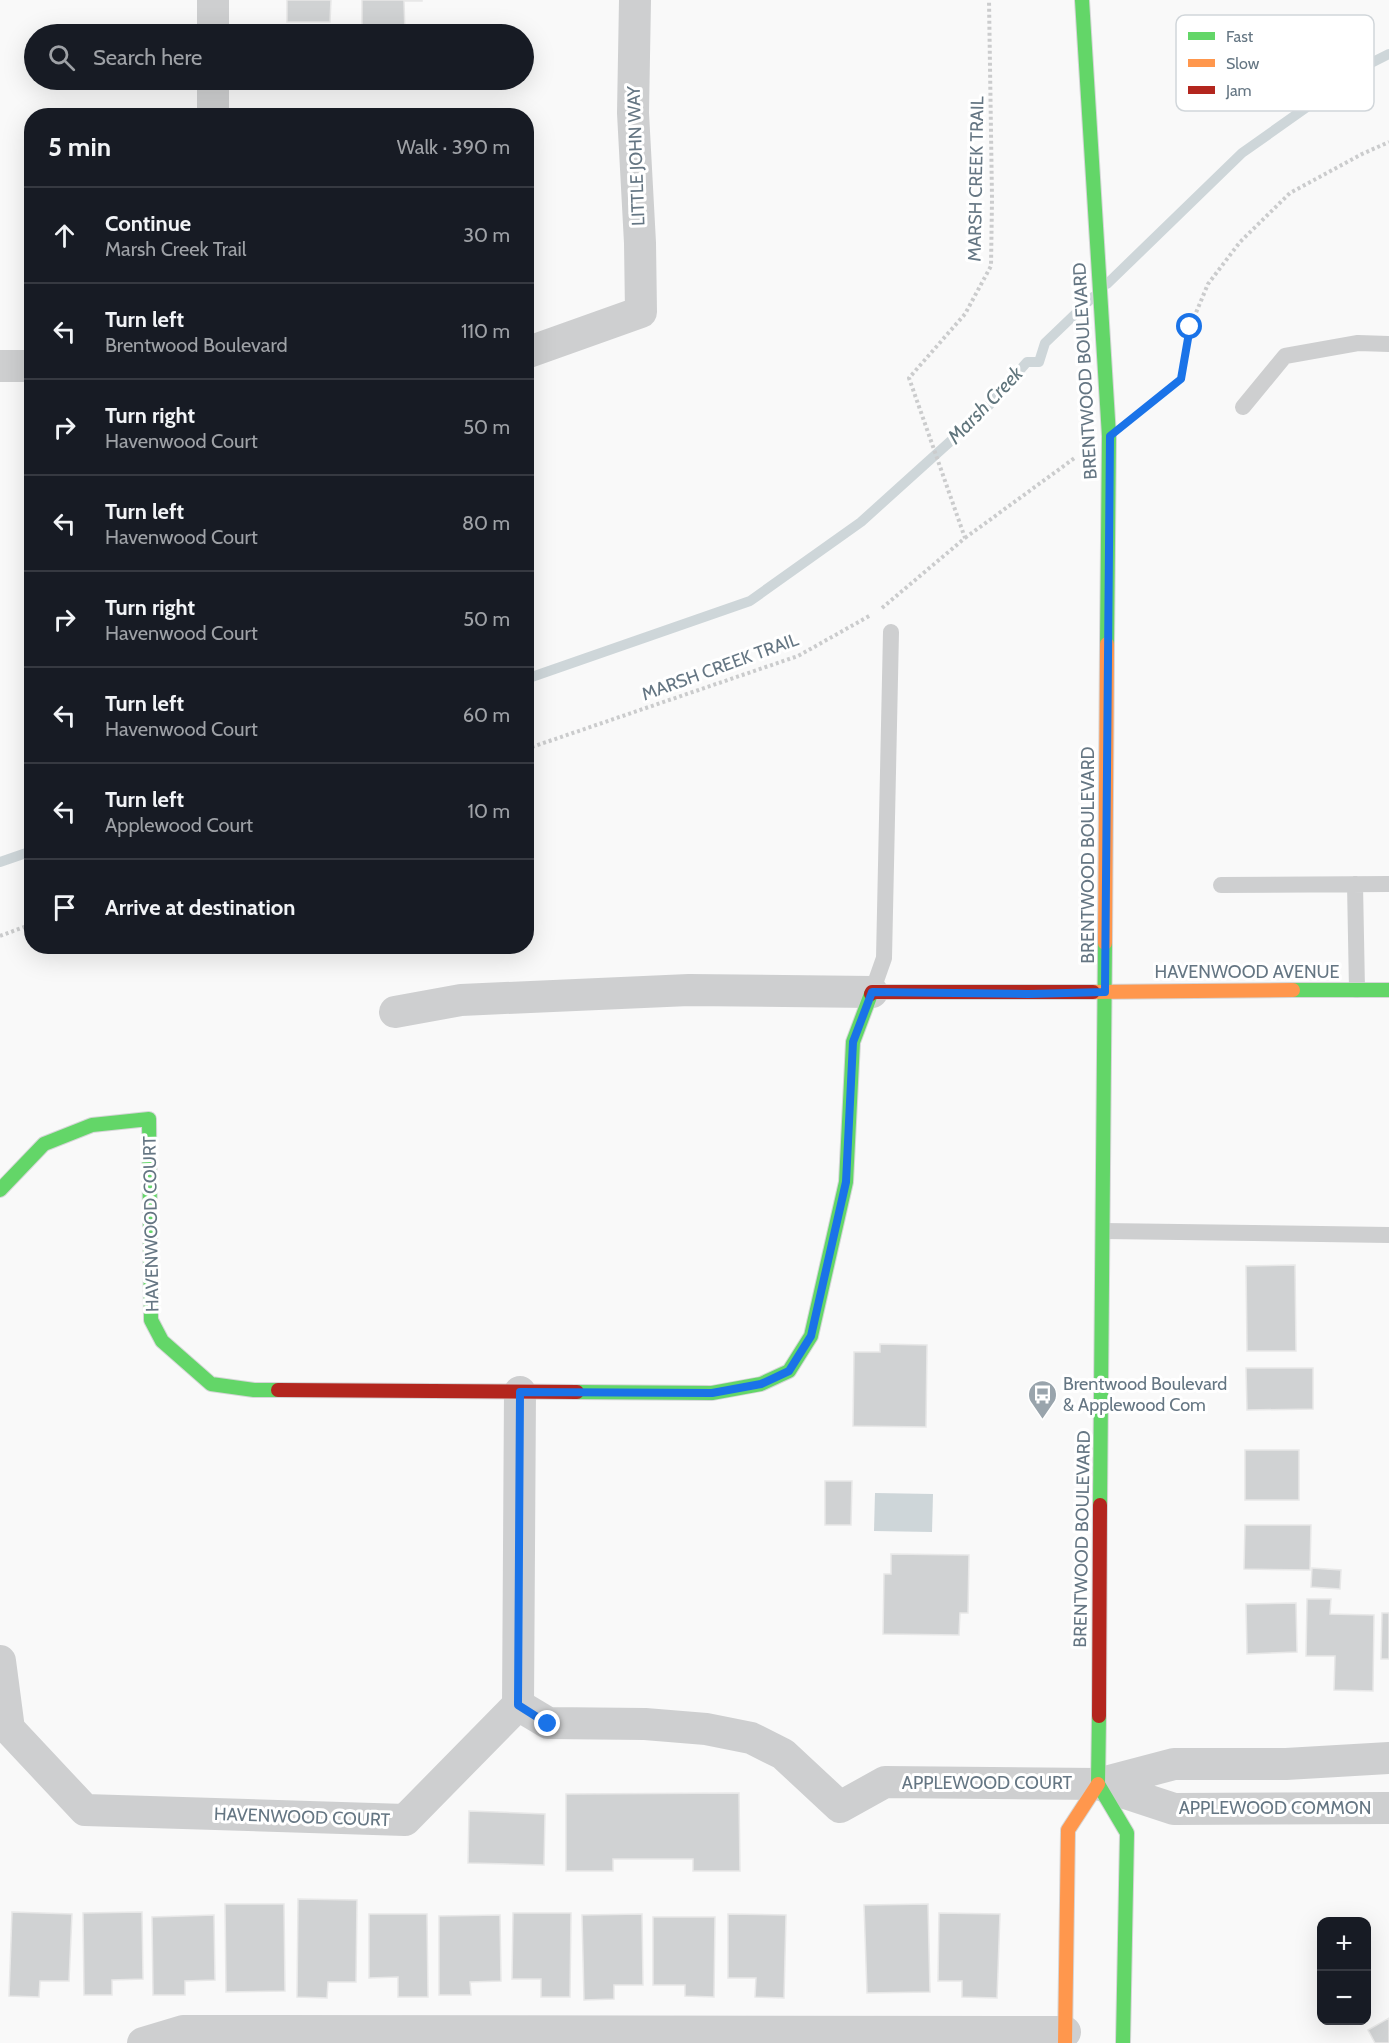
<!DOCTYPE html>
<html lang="en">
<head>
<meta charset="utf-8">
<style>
	body { margin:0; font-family:Cabin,sans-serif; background:#20242c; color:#f1f3f6 }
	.controls { position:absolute; right:18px; bottom:18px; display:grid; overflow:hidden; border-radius:12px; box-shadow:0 6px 24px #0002 }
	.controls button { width:54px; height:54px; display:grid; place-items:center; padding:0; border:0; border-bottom:2px solid #363941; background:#171b24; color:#f1f3f6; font:30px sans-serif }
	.stop { position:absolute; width:18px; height:18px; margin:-14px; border:4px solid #1a73e8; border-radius:50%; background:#fff }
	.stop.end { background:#1a73e8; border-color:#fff; box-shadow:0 2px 6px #0008 }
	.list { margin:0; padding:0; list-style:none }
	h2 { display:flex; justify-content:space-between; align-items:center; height:78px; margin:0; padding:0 24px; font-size:26px }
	h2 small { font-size:20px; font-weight:400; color:#9ea1a6 }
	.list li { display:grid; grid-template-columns:39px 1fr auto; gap:18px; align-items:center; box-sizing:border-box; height:96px; padding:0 24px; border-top:2px solid #363941 }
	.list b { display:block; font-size:22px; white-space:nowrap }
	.list p { margin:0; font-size:20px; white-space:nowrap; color:#9ea1a6 }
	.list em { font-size:20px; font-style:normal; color:#9ea1a6 }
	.icon { flex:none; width:33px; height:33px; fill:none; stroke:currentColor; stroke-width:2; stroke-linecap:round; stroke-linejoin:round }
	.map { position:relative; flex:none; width:1389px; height:2043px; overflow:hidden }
	.search { position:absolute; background:#171b24; box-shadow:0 6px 24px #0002; left:24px; top:24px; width:510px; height:66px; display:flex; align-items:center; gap:15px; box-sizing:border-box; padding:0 21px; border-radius:33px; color:#9ea1a6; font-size:22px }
	.panel { position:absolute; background:#171b24; box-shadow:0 6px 24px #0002; left:24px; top:108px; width:510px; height:846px; border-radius:24px }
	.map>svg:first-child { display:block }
</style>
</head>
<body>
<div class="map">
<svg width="1389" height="2043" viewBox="0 0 1389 2043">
	<rect width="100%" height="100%" fill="#f9f9f9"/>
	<path fill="#ced6d9" d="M875 1493 933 1494 932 1532 874 1531Z"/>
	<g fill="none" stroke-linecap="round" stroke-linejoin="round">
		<path stroke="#ced6d9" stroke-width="10" d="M1107 284 1242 153 1365 66 1389 54
			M526 679 750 601 861 522 984 411 1027 362H1039L1045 343 1093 297
			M0 862 32 851"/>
	</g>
	<path fill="#d0d2d3" stroke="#e8e8e8" stroke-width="1.5" d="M287 0H331L330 22H287Z
		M362 0H422V1H404L405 34H362Z
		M1295 1265 1296 1351H1247L1246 1266Z
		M880 1344 927 1345 926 1427 853 1426 854 1352H880Z
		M1246 1368H1313V1409L1247 1410Z
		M1245 1450H1299V1500H1245Z
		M825 1481H852L851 1525H825Z
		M1245 1525H1311L1310 1570 1244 1569Z
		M891 1554 969 1555 968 1613H960L959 1635 883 1634 884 1574H891Z
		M1312 1568 1341 1570 1340 1589 1311 1587Z
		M1307 1599H1331L1330 1614 1374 1615 1373 1691 1334 1690 1335 1656H1306Z
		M1296 1603 1297 1652 1247 1654 1246 1604Z
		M1382 1613H1389V1659H1381Z
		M739 1793 740 1871H693V1859H613V1871H566V1794Z
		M469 1811 545 1814 544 1865 468 1863Z
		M298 1899 357 1900 356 1982H328L327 1998 297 1997Z
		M225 1904H284L285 1991 226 1992Z
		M928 1904 930 1992 867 1993 864 1905Z
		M12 1912 72 1914 69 1981H40L39 1997 9 1996Z
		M142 1912 143 1979 112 1980V1995H84L83 1913Z
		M513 1913H571L570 1997H541V1979H512Z
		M939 1913 1000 1914 997 1998 962 1997V1981H938Z
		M369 1914H427L428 1997H398V1977L369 1978Z
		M642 1914 643 1985H614V1999L584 2000 582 1915Z
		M728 1914 786 1915 784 1998 755 1997 756 1978H728Z
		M214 1915 215 1980 185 1981V1995H153L152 1917Z
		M500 1915 501 1981 470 1982 471 1995H439V1916Z
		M653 1917H715L714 1997 685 1996V1985H653Z
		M1389 2018V2043H1375L1368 2030Z"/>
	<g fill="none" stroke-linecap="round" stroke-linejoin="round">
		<defs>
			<path id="fast" d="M1082 0 1109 436 1107 644
				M1293 990H1389
				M0 1190 44 1144 92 1125 149 1119 151 1320 162 1341 211 1384 254 1390H278
				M577 1392 712 1393 761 1384 789 1371 811 1336 846 1182 853 1042 871 994
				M1100 1505 1105 943
				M1099 1716 1098 1784 1127 1833 1123 2043"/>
			<path id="slow" d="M1105 943 1107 644
				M1093 992 1293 990
				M1065 2043 1068 1830 1098 1784"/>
			<path id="jam" d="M871 994 872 992H1093
				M278 1390 577 1392
				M1099 1716 1100 1505"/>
		</defs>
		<use href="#fast" stroke="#d5d6d7" stroke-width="16"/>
		<use href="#slow" stroke="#d5d6d7" stroke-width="16"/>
		<use href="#jam" stroke="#d5d6d7" stroke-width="16"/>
		<path stroke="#cbcccd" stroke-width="4" stroke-dasharray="3 3" stroke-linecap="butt" d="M1141 411 1181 379 1190 327 1208 284 1240 242 1290 193 1362 154 1389 142
			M965 538 1076 457
			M882 608 965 538 909 378 965 314 991 266 992 199 989 0
			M526 749 798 656 871 615
			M0 936 32 924"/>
		<path stroke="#cecfd0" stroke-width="16" d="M1243 407 1285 356 1358 343 1389 344
			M1355 884 1357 990
			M1221 885 1389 884
			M872 992 884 958 891 632
			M1104 1231 1389 1235"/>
		<path stroke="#cecfd0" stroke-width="32" d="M213 34V0
			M213 116V80
			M526 353 641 312 640 243 633 113 635 0
			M0 366H32
			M395 1012 461 1000 689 990 872 992
			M0 1661 9 1729 85 1810 405 1820 518 1705 520 1392
			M518 1705 548 1723 645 1724 706 1729 751 1738 783 1754 840 1807 885 1782 1098 1784 1174 1764H1286L1389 1758
			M1098 1784 1174 1809 1389 1808
			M143 2043 183 2031 1065 2032"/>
		<use href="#fast" stroke="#63d668" stroke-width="14"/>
		<use href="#slow" stroke="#ff974d" stroke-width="14"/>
		<use href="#jam" stroke="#b3261e" stroke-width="14"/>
	</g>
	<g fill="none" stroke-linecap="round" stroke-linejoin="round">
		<path stroke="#1a73e8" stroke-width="8" d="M548 1724 518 1705 520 1392 712 1393 761 1384 789 1371 811 1336 846 1182 853 1042 872 992 1028 994 1105 992 1110 436 1181 379 1190 327"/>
	</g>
	<defs>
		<symbol id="bus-pin" viewBox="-11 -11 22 30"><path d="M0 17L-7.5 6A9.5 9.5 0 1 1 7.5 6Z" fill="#99a4ac" stroke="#fff"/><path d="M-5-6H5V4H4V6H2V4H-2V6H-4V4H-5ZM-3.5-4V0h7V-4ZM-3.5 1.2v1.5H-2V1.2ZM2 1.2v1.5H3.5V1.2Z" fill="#fff"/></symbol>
	</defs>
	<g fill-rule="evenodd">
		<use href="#bus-pin" x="1026" y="1378" width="33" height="45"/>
	</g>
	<g text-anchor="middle" stroke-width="6" stroke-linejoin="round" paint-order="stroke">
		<g font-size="18" fill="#657683" stroke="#fff">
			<text transform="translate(636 156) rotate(-92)" y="6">LITTLE JOHN WAY</text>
			<text transform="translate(976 179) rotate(-89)" y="6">MARSH CREEK TRAIL</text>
			<text transform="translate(1085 371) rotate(-93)" y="6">BRENTWOOD BOULEVARD</text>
			<text transform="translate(720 667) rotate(-20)" y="6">MARSH CREEK TRAIL</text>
			<text transform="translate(1088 855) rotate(-90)" y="6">BRENTWOOD BOULEVARD</text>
			<text x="1247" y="978">HAVENWOOD AVENUE</text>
			<text transform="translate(151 1224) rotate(-91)" y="6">HAVENWOOD COURT</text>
			<text transform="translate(1082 1539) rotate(-89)" y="6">BRENTWOOD BOULEVARD</text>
			<text x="987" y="1789">APPLEWOOD COURT</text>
			<text x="1275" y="1814">APPLEWOOD COMMON</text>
			<text transform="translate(302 1817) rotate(2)" y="6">HAVENWOOD COURT</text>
		</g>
		<g font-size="18" fill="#657683" stroke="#fff" text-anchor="start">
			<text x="1063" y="1390">Brentwood Boulevard<tspan x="1063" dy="21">&amp; Applewood Com</tspan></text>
		</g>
		<g font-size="20" font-style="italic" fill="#60757c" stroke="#fff">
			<text transform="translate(985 405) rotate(-46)" y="7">Marsh Creek</text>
		</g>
	</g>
	<rect x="1176" y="15" width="198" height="96" rx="9" fill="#fff" stroke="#d1d6da" stroke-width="1.5"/>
	<rect x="1188" y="32" width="27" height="8" fill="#63d668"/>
	<rect x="1188" y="59" width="27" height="8" fill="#ff974d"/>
	<rect x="1188" y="86" width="27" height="8" fill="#b3261e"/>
	<g font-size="16" fill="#657683">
		<text x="1226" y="42">Fast</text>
		<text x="1226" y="69">Slow</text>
		<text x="1226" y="96">Jam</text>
	</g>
</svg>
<div class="controls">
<button>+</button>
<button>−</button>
</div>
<div class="stop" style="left:1190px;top:327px"></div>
<div class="stop end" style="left:548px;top:1724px"></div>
<div class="search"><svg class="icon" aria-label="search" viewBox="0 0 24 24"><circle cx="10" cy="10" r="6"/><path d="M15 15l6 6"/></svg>Search here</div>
<section class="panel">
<h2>5 min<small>Walk · 390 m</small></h2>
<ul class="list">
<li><svg class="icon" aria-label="ahead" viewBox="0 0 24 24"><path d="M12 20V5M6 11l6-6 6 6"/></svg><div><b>Continue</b><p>Marsh Creek Trail</p></div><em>30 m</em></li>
<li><svg class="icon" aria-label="left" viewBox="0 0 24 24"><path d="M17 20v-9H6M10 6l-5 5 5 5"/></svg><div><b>Turn left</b><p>Brentwood Boulevard</p></div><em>110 m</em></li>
<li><svg class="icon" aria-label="right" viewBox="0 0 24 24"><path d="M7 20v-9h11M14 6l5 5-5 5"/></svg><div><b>Turn right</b><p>Havenwood Court</p></div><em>50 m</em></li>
<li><svg class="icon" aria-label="left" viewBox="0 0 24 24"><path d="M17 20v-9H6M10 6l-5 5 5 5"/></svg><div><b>Turn left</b><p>Havenwood Court</p></div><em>80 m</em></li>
<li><svg class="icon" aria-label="right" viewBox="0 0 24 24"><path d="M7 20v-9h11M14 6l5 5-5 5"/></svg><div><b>Turn right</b><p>Havenwood Court</p></div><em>50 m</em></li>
<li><svg class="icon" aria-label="left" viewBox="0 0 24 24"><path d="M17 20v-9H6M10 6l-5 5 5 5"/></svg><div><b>Turn left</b><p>Havenwood Court</p></div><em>60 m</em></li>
<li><svg class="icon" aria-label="left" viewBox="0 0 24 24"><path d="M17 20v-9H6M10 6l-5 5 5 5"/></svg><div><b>Turn left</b><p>Applewood Court</p></div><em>10 m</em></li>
<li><svg class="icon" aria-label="arrive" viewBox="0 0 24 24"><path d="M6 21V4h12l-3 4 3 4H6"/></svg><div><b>Arrive at destination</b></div></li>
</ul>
</section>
</div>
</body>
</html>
